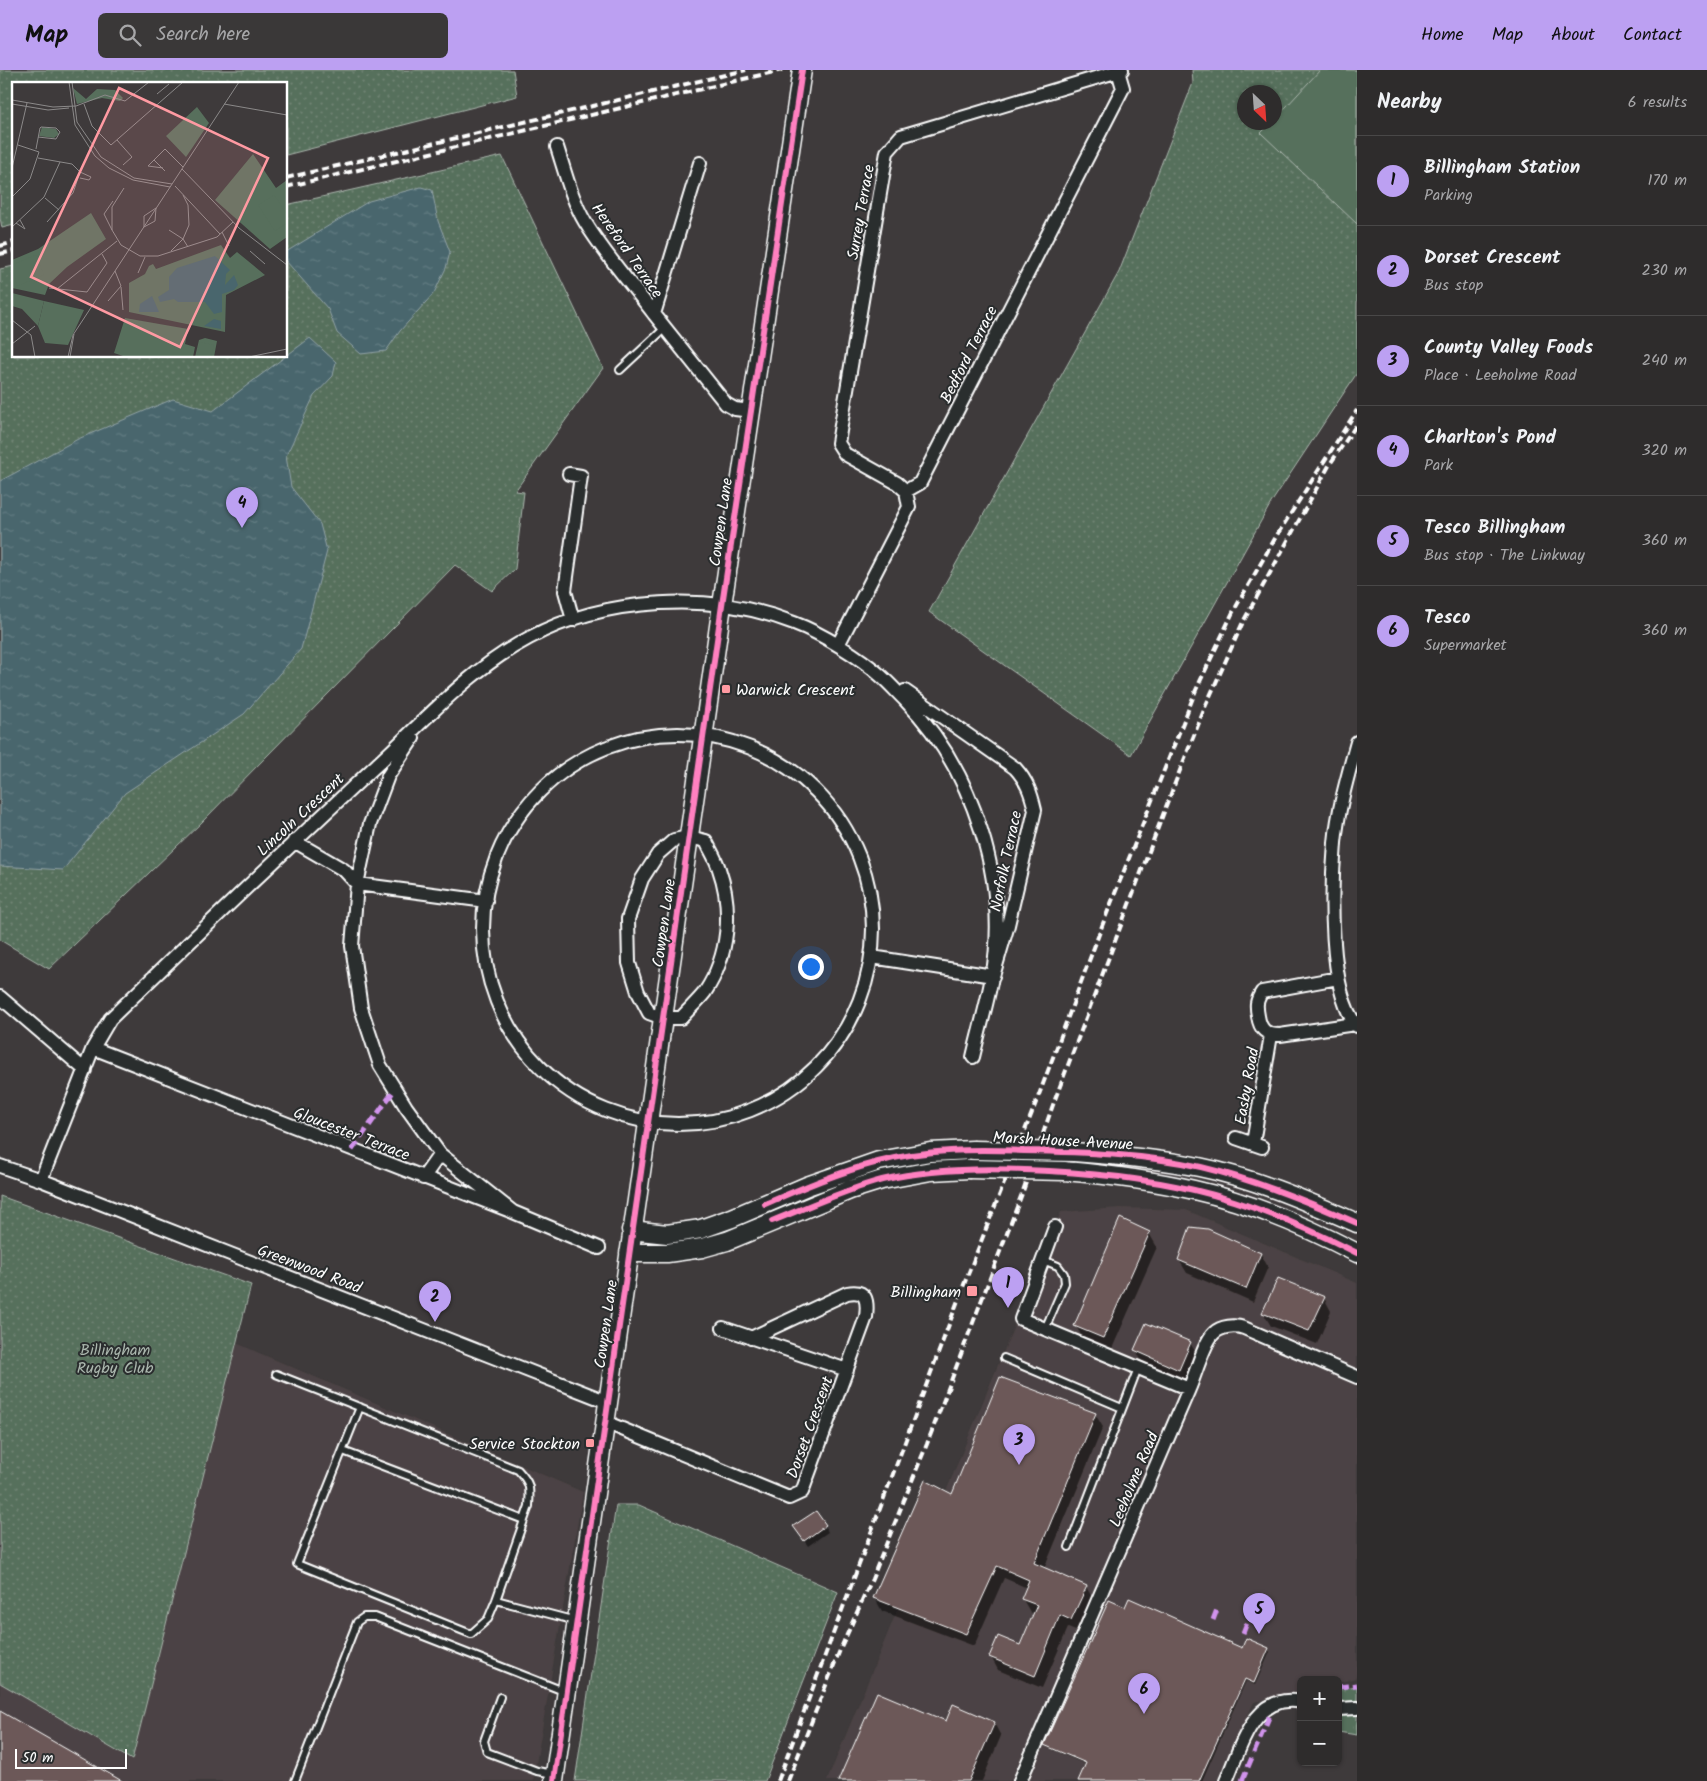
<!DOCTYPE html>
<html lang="en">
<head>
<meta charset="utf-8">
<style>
	body { margin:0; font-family:Kalam,sans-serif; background:#3a3838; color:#f1f3f6 }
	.controls { position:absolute; right:15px; bottom:15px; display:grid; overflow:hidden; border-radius:8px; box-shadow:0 1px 4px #0004 }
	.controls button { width:45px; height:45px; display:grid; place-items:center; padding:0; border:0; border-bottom:1px solid #494848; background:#2e2c2c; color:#f1f3f6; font:25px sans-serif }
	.compass { position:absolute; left:1237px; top:15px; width:45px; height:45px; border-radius:50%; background:#2e2c2c; box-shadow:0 1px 4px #0004; rotate:155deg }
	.scale { position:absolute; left:15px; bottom:12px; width:112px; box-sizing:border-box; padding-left:5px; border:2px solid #fff; border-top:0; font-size:14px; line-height:18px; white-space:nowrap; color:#fff; -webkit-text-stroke:4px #2a2d2e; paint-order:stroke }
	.you { position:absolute; left:810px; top:896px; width:18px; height:18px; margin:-12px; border:4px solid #fff; border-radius:50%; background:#1a73e8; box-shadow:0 0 0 8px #1a73e833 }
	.badge { display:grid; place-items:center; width:32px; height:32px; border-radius:50%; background:#bca0f2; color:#111; font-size:16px; font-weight:700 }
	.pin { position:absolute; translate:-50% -41px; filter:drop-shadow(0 1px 2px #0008) }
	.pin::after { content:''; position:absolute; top:26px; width:18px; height:15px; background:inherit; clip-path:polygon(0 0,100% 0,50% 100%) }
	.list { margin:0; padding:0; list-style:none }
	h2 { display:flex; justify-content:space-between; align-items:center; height:65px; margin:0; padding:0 20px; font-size:21px }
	h2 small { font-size:16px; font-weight:400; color:#a7a7a9 }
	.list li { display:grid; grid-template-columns:32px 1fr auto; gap:15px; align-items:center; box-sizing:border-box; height:90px; padding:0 20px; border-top:1px solid #494848 }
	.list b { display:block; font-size:19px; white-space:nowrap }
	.list p { margin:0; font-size:16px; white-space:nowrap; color:#a7a7a9 }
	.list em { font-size:16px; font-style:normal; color:#a7a7a9 }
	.icon { flex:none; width:28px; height:28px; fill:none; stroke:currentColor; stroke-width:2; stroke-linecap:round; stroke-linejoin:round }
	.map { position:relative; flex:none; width:1357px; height:1711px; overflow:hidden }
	header { display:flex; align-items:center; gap:30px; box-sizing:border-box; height:70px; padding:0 25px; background:#bca0f2; color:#111 }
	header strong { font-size:24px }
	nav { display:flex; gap:28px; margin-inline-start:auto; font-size:18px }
	.search { width:350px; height:45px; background:#3a3838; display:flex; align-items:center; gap:12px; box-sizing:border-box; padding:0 18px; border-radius:8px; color:#a7a7a9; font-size:19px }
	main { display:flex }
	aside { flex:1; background:#2e2c2c }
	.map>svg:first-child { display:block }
</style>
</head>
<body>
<header>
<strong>Map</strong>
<div class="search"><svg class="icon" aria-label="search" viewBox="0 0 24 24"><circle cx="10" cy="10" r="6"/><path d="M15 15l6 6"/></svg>Search here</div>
<nav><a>Home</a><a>Map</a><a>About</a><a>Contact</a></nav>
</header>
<main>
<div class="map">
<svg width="1357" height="1711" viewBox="0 0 1357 1711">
	<defs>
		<pattern id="grass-tufts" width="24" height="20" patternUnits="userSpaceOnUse" patternTransform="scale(1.25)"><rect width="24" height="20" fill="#576f5c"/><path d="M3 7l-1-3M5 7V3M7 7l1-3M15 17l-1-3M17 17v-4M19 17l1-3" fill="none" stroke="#708574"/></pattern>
		<pattern id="park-dots" width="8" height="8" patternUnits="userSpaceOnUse" patternTransform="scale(1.25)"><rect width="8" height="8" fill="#576f5c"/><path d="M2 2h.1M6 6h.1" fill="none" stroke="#708574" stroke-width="1.8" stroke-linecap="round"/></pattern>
		<pattern id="water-ripples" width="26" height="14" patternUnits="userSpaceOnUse" patternTransform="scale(1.25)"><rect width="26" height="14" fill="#49666d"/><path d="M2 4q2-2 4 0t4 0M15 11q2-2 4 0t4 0" fill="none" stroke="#647d83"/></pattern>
	</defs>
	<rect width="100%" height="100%" fill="#3e3a3b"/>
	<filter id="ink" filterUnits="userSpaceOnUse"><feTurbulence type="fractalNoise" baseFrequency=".02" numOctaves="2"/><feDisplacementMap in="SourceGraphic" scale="10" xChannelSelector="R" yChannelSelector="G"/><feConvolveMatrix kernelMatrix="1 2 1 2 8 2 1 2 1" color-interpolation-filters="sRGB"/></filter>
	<g filter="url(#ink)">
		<path fill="#4c4344" d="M1120 1138 1186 1140 1357 1213V1602L1355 1608 1338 1613V1610H1301V1623L1254 1632 1217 1711H827L1061 1142Z
			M236 1273 583 1422 533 1711H0V1613L132 1690Z"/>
		<path fill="url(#grass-tufts)" stroke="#abb7ae" d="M1357 1616V1665L1338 1662V1619Z"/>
		<path fill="url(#park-dots)" stroke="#abb7ae" fill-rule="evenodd" d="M0 0H513L517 26 286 85V14H14V155L2 158 0 148Z
			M1192 0H1357V303L1271 433 1131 685 929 542 1119 202 1193 13ZM1244 22H1274V52H1244Z
			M502 86 603 298 515 421 524 422 515 499 492 521 455 495 201 753 49 899 0 870V199L14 196V286H286V135Z
			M0 1126 251 1215 132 1690 0 1613Z
			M616 1435H639L838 1522 765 1711H575Z"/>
		<path fill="#576f5c" stroke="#abb7ae" d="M1320 0H1357V154L1261 63 1271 53 1274 52 1275 49Z"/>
		<path fill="url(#water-ripples)" stroke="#92a3a7" d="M421 117 432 120 438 151 450 182 446 198 434 223 400 261 386 281 361 284 337 263 328 239 286 191V182L369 131Z
			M310 268 336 292 333 306 314 326 286 386 291 417 320 454 327 481 301 579 244 644 125 723 63 800 0 796V411L78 369 173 329 213 341Z"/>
		<path fill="#0007" d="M1120 1150 1149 1163 1157 1177 1111 1281 1083 1269 1076 1256Z
			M1207 1160 1261 1184 1268 1197 1253 1232 1187 1203 1179 1190Z
			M1324 1228 1331 1241 1317 1274 1271 1256 1263 1243Z
			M1190 1273 1198 1286 1186 1312 1143 1294 1136 1280Z
			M1095 1344 1103 1357 1044 1499 1086 1517 1094 1530 1078 1562 1068 1558 1042 1618 998 1600 991 1587 1021 1577 1035 1544 1030 1542 1022 1528 1027 1518 1004 1508 974 1576 882 1541 874 1527 953 1426Z
			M825 1456 828 1462 808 1476 798 1462Z
			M1268 1579 1270 1582 1255 1615 1246 1611 1202 1711H1081L1087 1695 1047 1677 1046 1675Z
			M994 1653 1001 1666 982 1711H839Z"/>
		<path fill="#6c5959" stroke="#fff" d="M1120 1148 1150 1162 1103 1268 1074 1256Z
			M1190 1157 1208 1159 1261 1183 1246 1219 1178 1190Z
			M1278 1208 1325 1227 1309 1261 1262 1243Z
			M1146 1253 1191 1272 1179 1300 1134 1280Z
			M1000 1307 1096 1343 1034 1493 1087 1516 1071 1550 1060 1545 1035 1606 989 1587 998 1566 1020 1575 1037 1535 1021 1529 1029 1510 997 1496 966 1564 873 1528 925 1410 952 1424Z
			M816 1441 826 1455 804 1471 793 1456Z
			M1129 1528 1242 1578 1246 1568 1269 1578 1254 1613 1245 1609 1199 1711H1078L1086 1693 1044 1675 1109 1530 1125 1537Z
			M877 1622 946 1651 953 1634 995 1652 969 1711H838Z
			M0 1641 122 1711H0Z"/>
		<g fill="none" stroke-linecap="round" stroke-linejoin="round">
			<defs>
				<path id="lane" d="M620 300 665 258
					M1043 1190 1058 1196 1064 1204 1065 1213 1045 1259
					M1004 1288 1122 1338
					M276 1304 518 1400C531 1414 530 1417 529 1436L496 1530 488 1549 471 1564 297 1494 360 1337
					M343 1381 524 1450
					M1069 1477 1138 1298
					M496 1530 576 1551
					M500 1627 484 1671 487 1682 537 1701 554 1704
					M295 1711 357 1552 364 1547H375L566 1622"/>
				<path id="street" d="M557 77C565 102 572 130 585 152 605 185 631 214 654 244
					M700 93 654 244 726 334 735 339 751 341
					M569 404 581 406 565 521 573 550
					M906 421 897 413 845 384 838 373 887 82 901 66 1122 0
					M906 421 920 413 1123 18 1118 1
					M838 575 909 437 906 421
					M483 859a195 195 0 1 1 390 0a195 195 0 1 1-390 0Z
					M413 668 388 706 370 754 357 814 352 876 361 938 380 995 406 1037 440 1084 513 1142
					M1357 672C1348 705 1338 739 1335 773 1331 818 1328 922 1357 956
					M689 767 706 771C710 780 716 789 719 799 733 839 729 886 705 922 698 931 689 939 681 948H663L649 943 638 922 629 893 628 849 642 809 658 784 674 770Z
					M294 771 344 800 357 814 486 831
					M872 887 993 906 1008 855 1035 740C1031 723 1027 711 1015 698L905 621
					M1338 908 1262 922C1256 931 1256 935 1258 946 1260 959 1265 965 1280 965L1355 954
					M0 927 85 1000
					M93 978 513 1142 599 1178
					M1236 1068 1262 1077
					M1253 1073 1271 965
					M0 1096 41 1110 608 1332
					M423 1108 440 1084
					M41 1110 93 978 110 949C200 862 290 775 382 690 428 647 472 598 529 568 605 527 713 521 794 553 821 563 860 587 881 606 890 614 897 622 905 630 973 699 1010 813 992 907 987 934 979 961 973 987
					M1055 1157 1021 1249 1189 1319
					M723 1258 847 1300
					M605 1352 789 1428 802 1422 866 1247C868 1231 867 1219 847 1223L751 1268
					M1338 1639 1357 1638
					M1020 1711 1189 1319C1195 1306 1204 1272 1214 1263 1221 1256 1235 1255 1244 1258L1357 1307
					M1226 1711C1241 1677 1254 1622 1301 1632"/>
				<path id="secondary" d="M1074 1082C1116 1085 1158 1089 1199 1097 1254 1108 1306 1131 1357 1153
					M1065 1101C1109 1105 1151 1110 1194 1120 1248 1132 1307 1157 1357 1183
					M631 1160 667 1164 701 1159 732 1148 807 1116 879 1091 930 1082 973 1080
					M629 1183H667L702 1178 727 1171 850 1120 882 1110 931 1101 969 1099
					M554 1711 722 535 802 0"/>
			</defs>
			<use href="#lane" stroke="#fff" stroke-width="10"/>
			<use href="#street" stroke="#fff" stroke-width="16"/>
			<use href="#secondary" stroke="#fff" stroke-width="21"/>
			<use href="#lane" stroke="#2a2d2e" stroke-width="6"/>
			<use href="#street" stroke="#2a2d2e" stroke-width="12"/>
			<use href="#secondary" stroke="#2a2d2e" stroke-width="18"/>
			<path stroke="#fff" stroke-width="4" stroke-dasharray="8 4" stroke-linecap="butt" d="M286 108 746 0
				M286 117 782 0
				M0 176 14 172
				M0 184 14 181
				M778 1711 963 1217 1037 1030 1102 856 1196 620 1233 542 1277 465 1357 340
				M788 1711 840 1580 872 1509 927 1374 1023 1121 1054 1032 1175 713 1206 635 1243 552 1330 394 1357 354"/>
			<defs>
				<path id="secondary-bridge" d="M973 1080 1074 1082
					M969 1099 1065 1101"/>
			</defs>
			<use href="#secondary-bridge" stroke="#fff" stroke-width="21" stroke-linecap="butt"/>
			<use href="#secondary-bridge" stroke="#2a2d2e" stroke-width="18"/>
			<path stroke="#d193ec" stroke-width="5" stroke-dasharray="10 5" stroke-linecap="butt" d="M352 1080 395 1019
				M1213 1550 1218 1537
				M1243 1563 1248 1550
				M1338 1617 1357 1615
				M1242 1711 1270 1645"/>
			<defs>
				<path id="cycleway" d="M765 1134C802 1118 839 1102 878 1092 926 1079 975 1079 1024 1081 1083 1082 1143 1084 1201 1097 1255 1110 1306 1131 1357 1153
					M772 1151C808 1137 844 1120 882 1110 929 1099 977 1098 1025 1100 1082 1102 1139 1107 1194 1120 1250 1133 1306 1157 1357 1183
					M554 1711 722 535 802 0"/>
			</defs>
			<use href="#cycleway" stroke="#2a2d2e" stroke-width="9"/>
			<use href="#cycleway" stroke="#ff80c0" stroke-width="6"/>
		</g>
	</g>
	<g fill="#ff9aa2" stroke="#2a2d2e" stroke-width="2">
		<rect x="721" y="614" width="10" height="10" rx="2.5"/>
		<rect x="966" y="1215" width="12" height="12" rx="2.5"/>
		<rect x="585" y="1368" width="10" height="10" rx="2.5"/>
	</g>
	<g text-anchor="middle" stroke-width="4" stroke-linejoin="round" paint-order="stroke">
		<g font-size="16" fill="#fff" stroke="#2a2d2e">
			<text transform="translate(860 142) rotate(-80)" y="6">Surrey Terrace</text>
			<text transform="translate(628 180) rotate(55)" y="6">Hereford Terrace</text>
			<text transform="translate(968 284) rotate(-63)" y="6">Bedford Terrace</text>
			<text transform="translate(720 452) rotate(-82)" y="6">Cowpen Lane</text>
			<text transform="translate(300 744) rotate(-43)" y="6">Lincoln Crescent</text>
			<text transform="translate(1005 791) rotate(-78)" y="6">Norfolk Terrace</text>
			<text transform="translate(663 853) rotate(-82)" y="6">Cowpen Lane</text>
			<text transform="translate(1246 1016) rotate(-80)" y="6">Easby Road</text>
			<text transform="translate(352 1063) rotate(21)" y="6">Gloucester Terrace</text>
			<text transform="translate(1063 1070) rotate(3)" y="6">Marsh House Avenue</text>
			<text transform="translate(310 1198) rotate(21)" y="6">Greenwood Road</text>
			<text transform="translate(605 1254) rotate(-82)" y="6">Cowpen Lane</text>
			<text transform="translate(809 1357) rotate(-70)" y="6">Dorset Crescent</text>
			<text transform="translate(1133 1409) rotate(-67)" y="6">Leeholme Road</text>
		</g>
		<g font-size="16" fill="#fff" stroke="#2a2d2e" text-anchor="end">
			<text x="736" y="625" text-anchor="start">Warwick Crescent</text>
			<text x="961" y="1227">Billingham</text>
			<text x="580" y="1379">Service Stockton</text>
		</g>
		<g font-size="16" fill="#abb7ae" stroke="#2a2d2e">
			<text x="115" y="1285">Billingham<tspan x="115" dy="18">Rugby Club</tspan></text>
		</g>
	</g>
	<g transform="translate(12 12)">
		<rect width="275" height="275" fill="#3e3a3b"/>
		<path d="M61 6 74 17 85 7 103 8 111 16 108 19 90 16 65 22ZM30 45 44 47 47 52 42 56 27 54ZM0 211 32 219 26 244 10 227 0 224Z" fill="#576f5c"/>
		<path d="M185 25 197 41 174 75 154 54ZM241 72 264 106 275 98V155L258 167 203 118ZM79 131 94 157 55 185 37 202 33 213 0 206V178L26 167ZM209 163 218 176 225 170 253 193 214 213 213 250 117 230V201L133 192 137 184 141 182 144 187ZM32 219 72 228 56 263 33 261 26 244ZM113 236 176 247 173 262 183 265 181 275H114L102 271ZM193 256 205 259 202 275H183L187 258Z" fill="#576f5c"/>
		<path d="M262 113 275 132V141L263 149 246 123ZM24 173 32 193 5 204 0 183ZM188 260 202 263 199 275H185Z" fill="#576f5c"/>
		<path d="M203 174 218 188 214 192 213 203 222 193 226 203 222 208 210 212V230L202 232 193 220H166L162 217 148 220 146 215 157 208V195L165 186ZM140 214 147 230H127L128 222ZM202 237 209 239V247L192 244Z" fill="#49666d"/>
		<path fill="none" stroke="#8b8989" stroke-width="1" d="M57 0 63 43 83 74 97 86 121 98 158 105M60 0 65 40 89 75 122 96 160 102M145 12 157 2M0 18 41 25 64 24 93 13 113 19 137 0M0 22 36 28 57 26M72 22 80 44 99 63 171 0M212 22 275 33M105 58 120 75 111 83M24 67 28 46 29 45 44 46 48 50 44 57 26 55M26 76 60 82 68 90 61 111 35 140M142 78 153 89M0 86 15 21M151 86 136 84 153 67 171 85M170 87 227 146 275 183M68 96 77 98 79 95 68 90M163 104 208 152M112 106 100 125V148L109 163 128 174H146L205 155 221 140M0 115 18 97 27 70 6 63M33 116 47 128M144 126 143 139 132 145V134ZM4 141 13 147 8 138M0 145 32 115 48 80M100 148 92 132 101 119M157 148 171 157 176 165M210 150 217 164M159 169 171 157 177 143 176 123 171 113M238 169 253 182M126 191 133 175M109 205 111 228M37 206 75 210 95 181 90 172M45 207 105 159M96 219 109 204 103 189M0 238 19 253 23 275M0 262 23 244M56 275 61 253 227 0M58 275 62 252M237 275 275 267"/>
		<path fill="#ff9aa2" fill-opacity="0.15" stroke="#ff9aa2" stroke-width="2.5" d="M107 6 256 76 168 265 19 195Z"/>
		<rect width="275" height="275" fill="none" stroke="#fff" stroke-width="2.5"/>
	</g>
</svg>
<div class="controls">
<button>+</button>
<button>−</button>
</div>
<svg class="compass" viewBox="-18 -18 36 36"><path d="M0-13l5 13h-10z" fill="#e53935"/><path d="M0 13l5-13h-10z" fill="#a7a7a9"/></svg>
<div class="scale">50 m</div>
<div class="you"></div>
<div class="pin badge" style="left:1008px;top:1238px">1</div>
<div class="pin badge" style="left:435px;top:1252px">2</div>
<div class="pin badge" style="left:1019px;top:1395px">3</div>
<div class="pin badge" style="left:242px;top:458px">4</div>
<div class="pin badge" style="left:1259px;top:1564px">5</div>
<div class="pin badge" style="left:1144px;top:1644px">6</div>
</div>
<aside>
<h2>Nearby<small>6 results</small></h2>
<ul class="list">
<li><span class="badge">1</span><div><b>Billingham Station</b><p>Parking</p></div><em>170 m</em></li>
<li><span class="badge">2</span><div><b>Dorset Crescent</b><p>Bus stop</p></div><em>230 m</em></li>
<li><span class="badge">3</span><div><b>County Valley Foods</b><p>Place · Leeholme Road</p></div><em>240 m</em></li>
<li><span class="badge">4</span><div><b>Charlton's Pond</b><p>Park</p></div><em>320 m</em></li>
<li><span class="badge">5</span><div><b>Tesco Billingham</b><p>Bus stop · The Linkway</p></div><em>360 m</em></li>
<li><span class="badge">6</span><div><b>Tesco</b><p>Supermarket</p></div><em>360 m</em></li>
</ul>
</aside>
</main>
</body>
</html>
